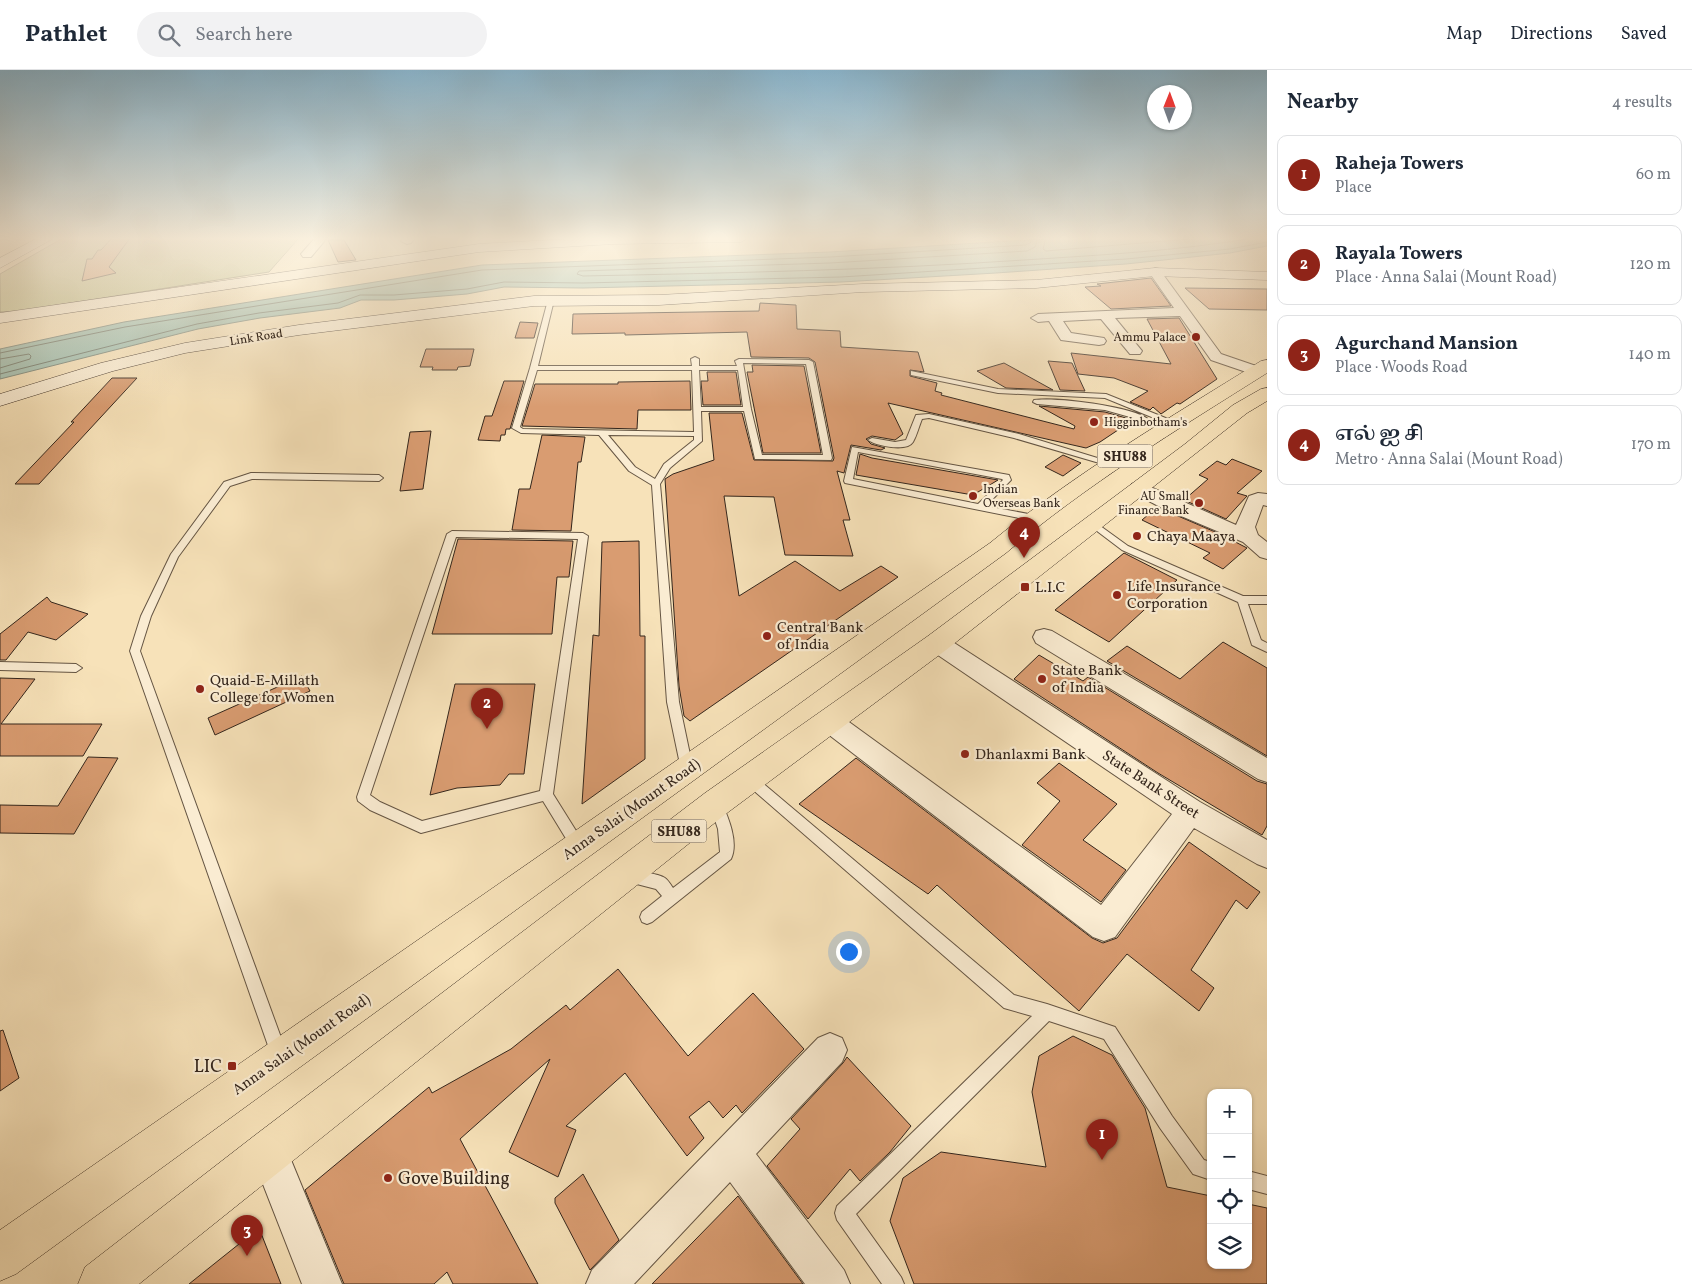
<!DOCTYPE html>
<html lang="en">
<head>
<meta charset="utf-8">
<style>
	body { margin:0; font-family:Vollkorn,"Noto Serif Tamil",serif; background:#f2f2f3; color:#1f2937 }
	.controls { position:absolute; right:15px; bottom:15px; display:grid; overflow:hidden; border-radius:10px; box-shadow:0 1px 4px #0004 }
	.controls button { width:45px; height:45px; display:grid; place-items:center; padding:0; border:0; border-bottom:1px solid #e0e1e3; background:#fff; color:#1f2937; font:25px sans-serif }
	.compass { position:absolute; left:1147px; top:15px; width:45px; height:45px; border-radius:50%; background:#fff; box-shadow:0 1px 4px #0004; rotate:1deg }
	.you { position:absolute; left:848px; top:881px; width:18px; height:18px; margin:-12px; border:4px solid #fff; border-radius:50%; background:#1a73e8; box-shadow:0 0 0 8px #1a73e833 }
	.badge { display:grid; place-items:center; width:32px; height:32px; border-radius:50%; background:#8f2418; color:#fff; font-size:16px; font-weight:700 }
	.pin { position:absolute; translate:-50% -41px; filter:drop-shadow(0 1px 2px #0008) }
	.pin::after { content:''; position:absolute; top:26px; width:18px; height:15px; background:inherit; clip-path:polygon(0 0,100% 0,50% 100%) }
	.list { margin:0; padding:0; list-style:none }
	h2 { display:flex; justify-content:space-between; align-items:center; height:65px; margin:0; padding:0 20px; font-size:21px }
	h2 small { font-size:16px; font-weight:400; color:#747a83 }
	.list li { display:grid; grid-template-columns:32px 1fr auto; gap:15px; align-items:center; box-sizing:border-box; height:80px; margin:0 10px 10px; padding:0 10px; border:1px solid #e0e1e3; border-radius:10px }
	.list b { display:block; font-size:19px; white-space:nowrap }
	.list p { margin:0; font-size:16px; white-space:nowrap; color:#747a83 }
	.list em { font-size:16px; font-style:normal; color:#747a83 }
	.icon { flex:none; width:28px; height:28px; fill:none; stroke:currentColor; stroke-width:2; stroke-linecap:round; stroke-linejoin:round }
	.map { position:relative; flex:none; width:1267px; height:1214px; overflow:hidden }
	header { display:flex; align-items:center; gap:30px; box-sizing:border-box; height:70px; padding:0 25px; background:#fff; border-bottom:1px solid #e0e1e3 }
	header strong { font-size:24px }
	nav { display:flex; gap:28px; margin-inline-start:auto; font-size:18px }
	.search { width:350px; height:45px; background:#f2f2f3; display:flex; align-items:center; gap:12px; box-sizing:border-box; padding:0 18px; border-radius:28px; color:#747a83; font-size:19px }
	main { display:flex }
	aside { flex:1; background:#fff }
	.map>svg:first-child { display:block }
</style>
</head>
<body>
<header>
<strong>Pathlet</strong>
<div class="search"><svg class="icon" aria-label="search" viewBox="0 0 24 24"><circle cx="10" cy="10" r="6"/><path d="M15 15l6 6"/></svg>Search here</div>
<nav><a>Map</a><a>Directions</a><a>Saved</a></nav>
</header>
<main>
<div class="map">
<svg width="1267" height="1214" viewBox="0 0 1267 1214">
	<rect width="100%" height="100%" fill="#f7e2b9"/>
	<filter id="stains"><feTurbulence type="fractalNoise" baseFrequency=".004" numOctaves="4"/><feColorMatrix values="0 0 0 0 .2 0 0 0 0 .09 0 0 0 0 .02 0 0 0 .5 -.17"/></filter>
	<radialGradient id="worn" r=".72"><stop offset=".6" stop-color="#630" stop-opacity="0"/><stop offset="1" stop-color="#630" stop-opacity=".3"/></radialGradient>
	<path fill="#c2c28b" stroke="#7b7454" d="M63 168H299L269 202 19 241 0 242V204Z"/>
	<path fill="#9dbeb0" stroke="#738175" d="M1061 168H1267V176L1230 183 1126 194 996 203 841 212 583 218 504 217 467 224 394 230H361L340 238 260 248 198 259 0 309V279L124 252 482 195 830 182Z"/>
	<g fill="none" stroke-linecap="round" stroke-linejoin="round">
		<path stroke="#687266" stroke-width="1" d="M1038 168 1035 177 1027 181 830 193 579 201 577 204 583 206C730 203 877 200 1024 190 1101 185 1177 181 1253 168
			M1046 168 1043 179 1046 181 1202 168
			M0 283 125 257 482 200 830 187 1026 175 1030 173 1032 168
			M0 289 29 284 31 286 30 289 0 298
			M0 304 197 254 259 243 338 233 360 225H394L467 219 504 212 583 213 841 207 1126 189 1230 179 1267 172"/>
	</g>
	<path fill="#d99c71" stroke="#34261c" d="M112 168H130L109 197 116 203 82 211 87 189H92L98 180H101Z
		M328 170H344L356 190 338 192Z
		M1151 208 1171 236 1111 239 1085 217 1101 216 1097 214Z
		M1185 218 1267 219V240L1209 239Z
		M760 233 796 235 797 259 840 261 841 277 918 282 924 302 910 300V306L937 313 935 321 942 323 941 325 1074 359 1075 356 1039 336 1105 342 1133 350 1100 372 1086 378 888 333 903 364 895 370 872 366 866 369 871 374 885 378 881 380 851 375 844 403 837 401 850 450H843L853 486 785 485 774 427 724 426 739 526 795 491 840 521 881 496 898 507 690 651 684 646 679 616 665 409 673 404 714 390 709 343H742L754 390 833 391 834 388 815 292 809 288 751 287 747 262 625 265V263L572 264 573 244 759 241Z
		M1179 248 1217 309 1180 334 1177 333 1161 344 1153 337 1150 340 1130 332 1148 321 1114 308 1078 304 1071 283 1171 294 1147 249Z
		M520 252 538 253 534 268H515Z
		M426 279H474L470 296 458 297 457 300H432L433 297H420Z
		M1048 291 1072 293 1085 321 1060 320Z
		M1004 293 1053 320 1006 318 977 301Z
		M752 295 804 296 821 383H763L747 302H753Z
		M707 302H736L741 335H703L701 311H708Z
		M112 308H137L39 414H15L74 352H71Z
		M504 311H524L510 359H506L505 365H501L500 371 478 370 485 346H492Z
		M690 311 691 340H638L637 359 522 356 535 314H618V312Z
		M431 361 423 419 400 421 410 362Z
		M542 365 585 367 581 392H578L571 461 512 460 519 419H530Z
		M860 384 872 388 998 410 973 425 856 405Z
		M1063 385 1081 393 1063 406 1045 397Z
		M1232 389 1262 401 1237 423 1247 426 1226 449 1184 430 1208 409 1199 405 1217 391 1226 395Z
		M1157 437 1220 464 1247 478 1223 499 1203 488 1210 483 1142 450Z
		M458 469 573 471 569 507H557L552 564H432Z
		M639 471 640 566H645V689L582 734 593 565 599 566 602 472Z
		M1124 483 1177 510 1109 572 1055 540Z
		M47 527 51 532 88 544 56 570 28 562 6 590H0V564Z
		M1223 572 1267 598V686L1107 591 1127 576 1180 609Z
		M1039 585 1083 611 1088 607 1257 711 1267 714V756L1262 765 1158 703 1014 609Z
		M302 606 310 621 215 665 208 648Z
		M0 608 35 609 1 654H102L83 686H0Z
		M455 614H535L524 704H509L500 715 457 718 430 725Z
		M88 687 118 688 74 764 0 763V735L58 736Z
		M856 688 1092 868 1103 873 1117 868 1189 772 1260 822 1247 839 1236 830 1191 900 1214 918 1199 941 1127 884 1079 941 937 815 928 824 799 734Z
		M1059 693 1117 734 1083 770 1126 800 1101 832 1022 775 1060 731 1037 713Z
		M618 899 688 986 753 923 804 979 742 1043 736 1035 723 1048 709 1031 689 1047 704 1068 687 1086 625 1003 566 1056 576 1060 558 1107 509 1082 550 989 460 1069 538 1214H453L447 1202 434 1214H344L305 1120 429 1017 432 1023 511 979 566 935 570 940Z
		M3 960 19 1008 0 1021V961Z
		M1073 966 1112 985 1145 1038 1167 1117 1211 1126V1195H1248V1134L1267 1138V1214H914L890 1151 903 1108 941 1082 1046 1097 1032 1022 1039 986Z
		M847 987 911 1056 890 1082 860 1111 850 1099 808 1149 767 1096 800 1059 791 1049 843 993Z
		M583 1104 619 1170 590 1200 555 1133V1128Z
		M738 1126 803 1214H652Z
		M259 1158 281 1214H189Z"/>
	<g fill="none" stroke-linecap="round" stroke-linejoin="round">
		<defs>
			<path id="lane" d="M551 228 554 230 538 296H692L691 289 695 287 699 289V296H737L735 291 739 289 809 290 813 292 832 388 831 390 755 389 744 341H701L702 371 670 398 660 414 679 632 693 699 691 703 687 704 683 703 681 699 667 632 652 415 629 401 599 365 521 363 512 358 530 298 548 230ZM743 293 806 294 823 385H762L751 339ZM537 300H692L694 362 523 359 520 357ZM699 300H738L743 337H701ZM608 365 694 366V370L664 394 655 409 635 397Z
				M911 301 998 319 1106 324 1178 353 1171 355 1105 328 998 323 911 305Z
				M1034 330C1056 327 1131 336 1148 349L1144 351 1105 340 1037 334 1033 332Z
				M929 344 1019 364 1117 394 1113 397 1014 368 929 348 922 349C919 356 917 365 913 372 907 382 876 376 868 370L872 368 895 372 906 370 916 345Z
				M852 377 1009 405 1011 410 986 436 1034 445 1039 448 1034 451 845 413 844 411ZM858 382 1002 409 1003 410 978 434 853 409Z
				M251 403 379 405 383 408 379 411 252 409 230 416 178 487 151 546 140 581 287 984 285 990 279 992 273 990 271 984 130 581 141 546 171 484 224 412Z
				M1092 450 1128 476 1243 526H1267V534H1248L1261 570 1267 573V582L1252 575 1238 532 1122 480 1089 455 1087 453Z
				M452 461 583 463 588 466 553 724 583 772 585 776 583 780 578 782 573 780 543 731 421 763 370 740 358 731 357 727 447 464ZM456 467 578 469 540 721 422 751 380 732 370 725Z
				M0 592 76 594 82 598 76 602 0 600Z
				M749 704 753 705 1014 925 1047 934 1115 957 1172 1046 1204 1090 1211 1092V1110L1193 1104 1160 1058 1104 969 1049 951 856 1144 901 1207 904 1214H882L837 1150 835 1143 837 1136 1032 946 1004 938 745 713 743 709 745 705Z
				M716 729 721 731C728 747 739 772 731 789L652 852 647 854 642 852 640 847 642 842 662 826 656 819 625 811 623 806 625 801C631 799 659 804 665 808 668 810 671 815 673 818L720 782 718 759 710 735 711 731Z
				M1248 1101 1267 1106V1124L1248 1119Z"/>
			<path id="street" d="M315 168H327L311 187H303L301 184Z
				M404 168H415L411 173 407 174 401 171Z
				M1155 198 1159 199 1221 284 1262 298 1265 301 1262 304H1252L1211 290 1180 246 1115 248 1142 281 1140 284H1130L1101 249 1063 251 1071 263 1104 268 1106 271 1104 274 1099 275 1061 270 1049 251 1038 252 1031 248 1038 244 1174 238 1149 202Z
				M1139 412 1236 455 1249 426 1258 423 1267 424V436L1263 435 1255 457 1258 465 1267 472V489L1260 487 1243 472 1162 438 1132 422 1130 418 1132 414Z
				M1044 559 1052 561 1267 688V712L1258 709 1036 573 1033 567 1036 561Z
				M937 565 945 567 1200 732 1267 770V798L1257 794 1194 758 1115 867 1104 871 1093 867 820 658 817 651 820 644 829 641 838 644 1101 835 1172 744 929 579 926 573 929 567Z
				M830 963 842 968 847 980 842 992 756 1084 844 1200 850 1214H805L730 1112 634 1214H586L592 1200 818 968Z
				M269 1062 282 1068 342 1214H302L250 1081 256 1068Z"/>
			<path id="secondary" d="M38 168H54L0 198V188Z
				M588 168H748L741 172 613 174 479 182 0 253V243L479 174Z
				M1155 198 1267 202V210L1155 206 1036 218 863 222 659 235 534 236 299 265 185 283 113 301 0 336V324L101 293 185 273 299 255 534 226 659 225 863 214 1036 210Z"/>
			<path id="primary" d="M1267 290V303C1178 359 1086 415 1006 483L16 1204 0 1211V1160L990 473C1074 404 1169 348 1261 291Z
				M1267 318V331L1247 343 946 580 727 743 139 1214H78L85 1197 254 1066 705 723 928 566 1185 374 1233 335 1261 319Z"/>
		</defs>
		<use href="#lane" stroke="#655543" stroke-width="2"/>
		<use href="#street" stroke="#655543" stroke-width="2"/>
		<use href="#secondary" stroke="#34261c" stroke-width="1"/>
		<use href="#primary" stroke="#34261c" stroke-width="1"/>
		<use href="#lane" fill="#faecd2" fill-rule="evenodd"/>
		<use href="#street" fill="#faecd2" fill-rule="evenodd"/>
		<use href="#secondary" fill="#faecd2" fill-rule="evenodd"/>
		<use href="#primary" fill="#f7e2b9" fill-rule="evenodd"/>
	</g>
	<linearGradient id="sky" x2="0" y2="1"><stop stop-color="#8ab8d2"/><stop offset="0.5" stop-color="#fbf2e0"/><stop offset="1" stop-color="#fbf2e0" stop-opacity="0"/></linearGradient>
	<rect width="1267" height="337" fill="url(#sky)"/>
	<g fill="#8f2418" stroke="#faecd2" stroke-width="2">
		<circle cx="1196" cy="267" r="5"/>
		<circle cx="1094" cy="352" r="5"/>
		<circle cx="973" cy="426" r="5"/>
		<circle cx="1199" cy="433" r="5"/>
		<circle cx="1137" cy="466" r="5"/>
		<rect x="1020" y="512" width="10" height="10" rx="2.5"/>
		<circle cx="1117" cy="525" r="5"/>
		<circle cx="767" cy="566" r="5"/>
		<circle cx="1042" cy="609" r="5"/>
		<circle cx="200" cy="619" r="5"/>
		<circle cx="965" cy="684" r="5"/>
		<rect x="227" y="991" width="10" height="10" rx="2.5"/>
		<circle cx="388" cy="1108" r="5"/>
	</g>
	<g text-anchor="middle" stroke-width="4.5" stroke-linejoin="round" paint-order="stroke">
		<g font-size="12" fill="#34261c" stroke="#faecd2">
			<text transform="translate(256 267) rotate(-9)" y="4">Link Road</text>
		</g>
		<g font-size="12" fill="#34261c" stroke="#faecd2" text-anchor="end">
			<text x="1186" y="271">Ammu Palace</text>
			<text x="1104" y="356" text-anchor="start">Higginbotham's</text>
			<text x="983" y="423" text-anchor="start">Indian<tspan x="983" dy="14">Overseas Bank</tspan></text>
			<text x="1189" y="430">AU Small<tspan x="1189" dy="14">Finance Bank</tspan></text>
		</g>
		<g fill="#faecd2" stroke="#6f6153" stroke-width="1">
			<rect x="1097.5" y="374.5" width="55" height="23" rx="4"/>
			<rect x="651.5" y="749.5" width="55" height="23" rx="4"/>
		</g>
		<g font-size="14" font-weight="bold" fill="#34261c">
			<text x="1125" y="391">SHU88</text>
			<text x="679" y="766">SHU88</text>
		</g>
		<g font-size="15" fill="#34261c" stroke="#faecd2" text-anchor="start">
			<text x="1147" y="471">Chaya Maaya</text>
			<text x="1127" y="521">Life Insurance<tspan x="1127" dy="17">Corporation</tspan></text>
			<text x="1035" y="522">L.I.C</text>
			<text x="777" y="562">Central Bank<tspan x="777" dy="17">of India</tspan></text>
			<text x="1052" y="605">State Bank<tspan x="1052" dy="17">of India</tspan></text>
			<text x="210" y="615">Quaid-E-Millath<tspan x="210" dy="17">College for Women</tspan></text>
			<text x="975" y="689">Dhanlaxmi Bank</text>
		</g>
		<g font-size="15" fill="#34261c" stroke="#faecd2">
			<text transform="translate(1151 714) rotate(33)" y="5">State Bank Street</text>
			<text transform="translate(631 739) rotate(-35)" y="5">Anna Salai (Mount Road)</text>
			<text transform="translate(301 974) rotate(-35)" y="5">Anna Salai (Mount Road)</text>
		</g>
		<g font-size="18" fill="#34261c" stroke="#faecd2" text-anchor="end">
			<text x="222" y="1002">LIC</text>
			<text x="398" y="1114" text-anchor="start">Gove Building</text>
		</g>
	</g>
	<rect width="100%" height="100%" filter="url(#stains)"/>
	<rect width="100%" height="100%" fill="url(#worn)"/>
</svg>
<div class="controls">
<button>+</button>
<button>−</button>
<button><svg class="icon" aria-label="locate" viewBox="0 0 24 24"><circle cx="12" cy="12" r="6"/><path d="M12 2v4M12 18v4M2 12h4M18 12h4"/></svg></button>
<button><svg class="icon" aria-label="layers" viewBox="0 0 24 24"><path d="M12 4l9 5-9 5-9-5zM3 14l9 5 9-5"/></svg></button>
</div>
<svg class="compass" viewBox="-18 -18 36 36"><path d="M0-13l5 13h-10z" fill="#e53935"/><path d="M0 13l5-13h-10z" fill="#747a83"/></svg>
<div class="you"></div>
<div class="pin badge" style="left:1102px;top:1090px">1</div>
<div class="pin badge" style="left:487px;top:659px">2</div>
<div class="pin badge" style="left:247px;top:1186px">3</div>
<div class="pin badge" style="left:1024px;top:488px">4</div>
</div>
<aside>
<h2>Nearby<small>4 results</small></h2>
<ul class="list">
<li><span class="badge">1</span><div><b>Raheja Towers</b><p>Place</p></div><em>60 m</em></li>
<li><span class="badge">2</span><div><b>Rayala Towers</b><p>Place · Anna Salai (Mount Road)</p></div><em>120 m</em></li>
<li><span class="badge">3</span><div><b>Agurchand Mansion</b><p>Place · Woods Road</p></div><em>140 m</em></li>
<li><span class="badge">4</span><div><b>எல் ஐ சி</b><p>Metro · Anna Salai (Mount Road)</p></div><em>170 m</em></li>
</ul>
</aside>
</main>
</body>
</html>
